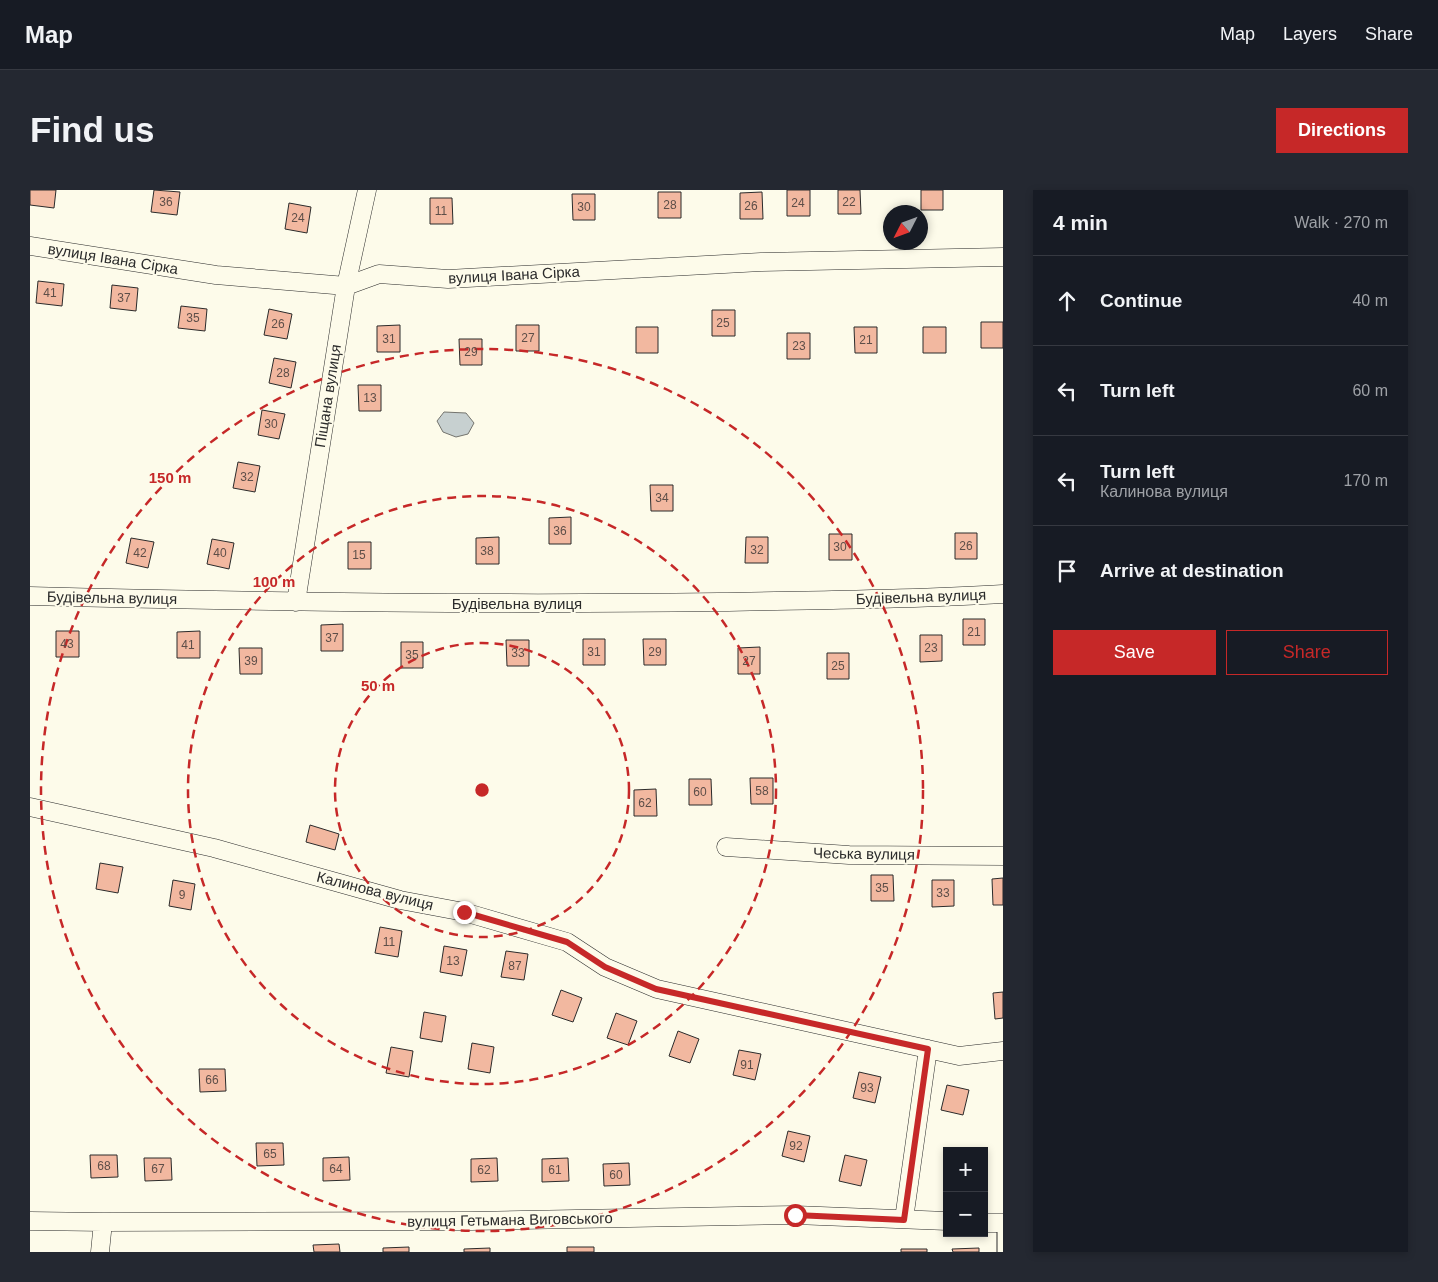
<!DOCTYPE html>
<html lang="en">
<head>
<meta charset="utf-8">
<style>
	body { margin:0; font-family:Helvetica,sans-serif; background:#242831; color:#f1f3f6 }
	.controls { position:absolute; right:15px; bottom:15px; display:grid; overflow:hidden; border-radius:0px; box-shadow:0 2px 8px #0003 }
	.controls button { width:45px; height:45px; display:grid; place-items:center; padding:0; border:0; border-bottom:1px solid #363941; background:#171b24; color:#f1f3f6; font:25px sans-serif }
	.compass { position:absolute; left:853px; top:15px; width:45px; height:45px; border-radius:50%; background:#171b24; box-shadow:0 2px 8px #0003; rotate:228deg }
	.stop { position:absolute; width:15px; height:15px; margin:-11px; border:4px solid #c62828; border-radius:50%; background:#fff }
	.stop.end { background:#c62828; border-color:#fff; box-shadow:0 1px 5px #0008 }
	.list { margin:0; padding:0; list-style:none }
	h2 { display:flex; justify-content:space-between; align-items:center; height:65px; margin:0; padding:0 20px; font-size:21px }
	h2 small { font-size:16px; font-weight:400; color:#9ea1a6 }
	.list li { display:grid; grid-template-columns:32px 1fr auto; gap:15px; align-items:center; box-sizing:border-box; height:90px; padding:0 20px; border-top:1px solid #363941 }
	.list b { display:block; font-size:19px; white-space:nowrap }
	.list p { margin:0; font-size:16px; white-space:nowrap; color:#9ea1a6 }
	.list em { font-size:16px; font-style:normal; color:#9ea1a6 }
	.actions { display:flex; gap:10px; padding:15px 20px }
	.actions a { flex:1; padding:11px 0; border:1px solid #c62828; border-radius:0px; text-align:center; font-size:18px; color:#c62828 }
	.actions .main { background:#c62828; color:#fff }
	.icon { flex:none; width:28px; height:28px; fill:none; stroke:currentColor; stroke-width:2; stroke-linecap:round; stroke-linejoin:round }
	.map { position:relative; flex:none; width:973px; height:1062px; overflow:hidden; border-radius:0px }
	header { display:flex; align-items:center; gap:30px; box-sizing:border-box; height:70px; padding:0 25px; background:#171b24; border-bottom:1px solid #363941 }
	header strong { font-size:24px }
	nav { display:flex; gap:28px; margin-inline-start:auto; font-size:18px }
	.intro { display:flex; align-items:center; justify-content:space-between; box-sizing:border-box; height:120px; padding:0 30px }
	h1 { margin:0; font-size:35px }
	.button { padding:12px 22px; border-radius:0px; background:#c62828; color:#fff; font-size:18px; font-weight:700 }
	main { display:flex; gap:30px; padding:0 30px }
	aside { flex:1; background:#171b24; border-radius:0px; box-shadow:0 2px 8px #0003 }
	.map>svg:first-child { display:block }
</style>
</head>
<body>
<header>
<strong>Map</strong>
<nav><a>Map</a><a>Layers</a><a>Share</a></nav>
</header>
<div class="intro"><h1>Find us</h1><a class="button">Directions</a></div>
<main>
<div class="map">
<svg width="973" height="1062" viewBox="0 0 973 1062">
	<rect width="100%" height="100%" fill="#fdfbea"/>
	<path fill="#c7d0d0" stroke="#74746e" d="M414 222 436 223 444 233 438 244 426 247 413 242 407 231Z"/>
	<path fill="#f2b8a0" stroke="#2b2b2b" d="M0 0H26L24 18 0 15Z
		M124 0 150 2 147 25 121 22Z
		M757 0H780V26H757Z
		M808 0H830L831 24H808Z
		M891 0H913V20H891Z
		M628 2H651V28H628Z
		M732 2 733 29H710V3Z
		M542 4H565V30H543Z
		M400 8H422L423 34H400Z
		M259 13 281 17 277 43 255 39Z
		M8 91 34 94 32 116 6 113Z
		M82 95 108 98 106 121 80 118Z
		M151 116 177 119 175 141 148 138Z
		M239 119 262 124 257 149 234 145Z
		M682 120H705V146H682Z
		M951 132H973V158H951Z
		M370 135V162H347V136Z
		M486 135H509V161H486Z
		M606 137H628V163H606Z
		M824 137H847V163H825Z
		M893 137H916V163H893Z
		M757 143H780V169H757Z
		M429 149H452V175H430Z
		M244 168 266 172 261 198 239 193Z
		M328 195H351V221H329Z
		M232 220 255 224 249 249 228 245Z
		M208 272 230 276 225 302 203 298Z
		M620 295H643V321H621Z
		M541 327V354H519V328Z
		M925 343H947V369H925Z
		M799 344H822V370H799Z
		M469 347V374H446V348Z
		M716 347H738V373H715Z
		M101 348 124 352 118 378 96 373Z
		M182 349 204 353 199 379 177 374Z
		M318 352H341V379H318Z
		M933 429H955V455H933Z
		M313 434V461H291V435Z
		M26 441H49V467H26Z
		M170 441V468H147V442Z
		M890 445H912V471L890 472Z
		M553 449H575V475H553Z
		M613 449H636V475H614Z
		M476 450H499V476H477Z
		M371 452H393V478H371Z
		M730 457V484H708V458Z
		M209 458H232V484H210Z
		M797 463H819V489H797Z
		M720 588H743V614H721Z
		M659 589H681L682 615H659Z
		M626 599 627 626H604V600Z
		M280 635 309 644 305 660 276 652Z
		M70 673 93 677 88 703 66 699Z
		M841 685H863L864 711H841Z
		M973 688V715H963L962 689Z
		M143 690 165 694 161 720 139 716Z
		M902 690H924V716L902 717Z
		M350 737 372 741 368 767 345 763Z
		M414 756 437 760 432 786 410 782Z
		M476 761 498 764 494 790 471 787Z
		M531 800 552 808 543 832 522 825Z
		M973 802V828L965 829 963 803Z
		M394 822 416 826 412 852 390 848Z
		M586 823 607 831 598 855 577 848Z
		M648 841 669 849 660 873 639 866Z
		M442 853 464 857 460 883 438 879Z
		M361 857 383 861 379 887 356 883Z
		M709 860 731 864 725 890 703 885Z
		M169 879H195L196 901 170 902Z
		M829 882 851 887 845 913 823 908Z
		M917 895 939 900 933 925 911 920Z
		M758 941 780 946 774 972 752 966Z
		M226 953H253L254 975 227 976Z
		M60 965H87L88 987 61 988Z
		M815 965 837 970 831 996 809 991Z
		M319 967 320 990 293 991V968Z
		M114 968H141L142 990 115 991Z
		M467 968 468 991 441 992V969Z
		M538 968 539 991 512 992V969Z
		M599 973 600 995 574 996 573 974Z
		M309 1054 310 1062H284L283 1055Z
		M379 1057V1062H353V1058Z
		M537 1057H564V1062H537Z
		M460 1058V1062H434V1059Z
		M949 1058V1062H923L922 1059Z
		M871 1059H897V1062H871Z"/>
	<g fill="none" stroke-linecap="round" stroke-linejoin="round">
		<defs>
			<path id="service" d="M972 1062V1033"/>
			<path id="minor" d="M0 56 186 85 316 96 349 84 418 89 731 72 973 67
				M0 406C230 412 460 415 689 412 784 410 879 410 973 404
				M266 412 316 96 337 0
				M0 617 184 658 370 710 434 722 537 752 575 777 627 799 929 866 973 861
				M696 657 819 665 973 666
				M874 1029 898 859
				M0 1031 73 1032
				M954 1033H972
				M70 1062 73 1032 441 1031 765 1025 917 1031"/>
		</defs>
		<use href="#service" stroke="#2b2b2b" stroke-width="11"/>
		<use href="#minor" stroke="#2b2b2b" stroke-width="19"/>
		<use href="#service" stroke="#fdfbea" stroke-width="9"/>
		<use href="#minor" stroke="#fdfbea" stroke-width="18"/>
	</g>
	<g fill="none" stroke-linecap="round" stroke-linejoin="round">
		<path stroke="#c62828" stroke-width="6" d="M434 722 537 752 575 777 626 799 898 859 874 1030 765 1025"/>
	</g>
	<g fill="none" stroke="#c62828" stroke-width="2.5" stroke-dasharray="9 6">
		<circle cx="452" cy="600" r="147"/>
		<circle cx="452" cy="600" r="294"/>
		<circle cx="452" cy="600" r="441"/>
	</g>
	<g text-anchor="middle" stroke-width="4" stroke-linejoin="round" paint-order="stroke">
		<g font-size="12" fill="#5d4e48">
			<text x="136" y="16">36</text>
			<text x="819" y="16">22</text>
			<text x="768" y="17">24</text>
			<text x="640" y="19">28</text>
			<text x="721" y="20">26</text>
			<text x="554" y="21">30</text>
			<text x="411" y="25">11</text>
			<text x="268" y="32">24</text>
			<text x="20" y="107">41</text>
			<text x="94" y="112">37</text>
			<text x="163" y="132">35</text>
			<text x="693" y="137">25</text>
			<text x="248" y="138">26</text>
			<text x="498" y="152">27</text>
			<text x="359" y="153">31</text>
			<text x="836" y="154">21</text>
			<text x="769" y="160">23</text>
			<text x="441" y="166">29</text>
			<text x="253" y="187">28</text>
			<text x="340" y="212">13</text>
			<text x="241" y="238">30</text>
			<text x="217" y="291">32</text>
			<text x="632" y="312">34</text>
			<text x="530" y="345">36</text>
			<text x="936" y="360">26</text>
			<text x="810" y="361">30</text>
			<text x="727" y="364">32</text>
			<text x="457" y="365">38</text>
			<text x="110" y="367">42</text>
			<text x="190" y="367">40</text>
			<text x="329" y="369">15</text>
			<text x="944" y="446">21</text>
			<text x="302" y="452">37</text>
			<text x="37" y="458">43</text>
			<text x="158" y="459">41</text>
			<text x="901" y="462">23</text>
			<text x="564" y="466">31</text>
			<text x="625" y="466">29</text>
			<text x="488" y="467">33</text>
			<text x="382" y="469">35</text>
			<text x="221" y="475">39</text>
			<text x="719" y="475">27</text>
			<text x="808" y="480">25</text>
			<text x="732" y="605">58</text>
			<text x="670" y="606">60</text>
			<text x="615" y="617">62</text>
			<text x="852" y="702">35</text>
			<text x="913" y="707">33</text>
			<text x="152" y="709">9</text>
			<text x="359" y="756">11</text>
			<text x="423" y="775">13</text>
			<text x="485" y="780">87</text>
			<text x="717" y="879">91</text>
			<text x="182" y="894">66</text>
			<text x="837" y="902">93</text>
			<text x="766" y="960">92</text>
			<text x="240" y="968">65</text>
			<text x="74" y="980">68</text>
			<text x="128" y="983">67</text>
			<text x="306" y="983">64</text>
			<text x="454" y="984">62</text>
			<text x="525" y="984">61</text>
			<text x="586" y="989">60</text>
		</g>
		<g font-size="15" fill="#2b2b2b" stroke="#fdfbea">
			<text transform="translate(83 69) rotate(9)" y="5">вулиця Івана Сірка</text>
			<text transform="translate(484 85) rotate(-3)" y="5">вулиця Івана Сірка</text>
			<text transform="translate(298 206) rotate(-81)" y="5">Піщана вулиця</text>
			<text transform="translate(891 407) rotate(-2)" y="5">Будівельна вулиця</text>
			<text transform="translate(82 408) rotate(1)" y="5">Будівельна вулиця</text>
			<text x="487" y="419">Будівельна вулиця</text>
			<text transform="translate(834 664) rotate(1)" y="5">Чеська вулиця</text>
			<text transform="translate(345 701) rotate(14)" y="5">Калинова вулиця</text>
			<text transform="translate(480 1030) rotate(-1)" y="5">вулиця Гетьмана Виговського</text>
		</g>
	</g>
	<circle cx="452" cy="600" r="8" fill="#c62828" stroke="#fdfbea" stroke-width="2.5"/>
	<g font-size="15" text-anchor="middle" font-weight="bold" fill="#c62828" stroke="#fdfbea" stroke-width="4" stroke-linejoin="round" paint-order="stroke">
		<text x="140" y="293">150 m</text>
		<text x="244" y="397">100 m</text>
		<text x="348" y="501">50 m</text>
	</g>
</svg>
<div class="controls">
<button>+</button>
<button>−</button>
</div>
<svg class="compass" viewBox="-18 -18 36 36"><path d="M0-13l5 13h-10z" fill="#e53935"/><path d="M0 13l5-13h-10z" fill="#9ea1a6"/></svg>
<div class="stop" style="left:765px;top:1025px"></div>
<div class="stop end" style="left:434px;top:722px"></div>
</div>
<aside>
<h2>4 min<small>Walk · 270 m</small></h2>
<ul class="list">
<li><svg class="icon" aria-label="ahead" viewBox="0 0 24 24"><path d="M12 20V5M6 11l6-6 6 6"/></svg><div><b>Continue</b></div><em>40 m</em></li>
<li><svg class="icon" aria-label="left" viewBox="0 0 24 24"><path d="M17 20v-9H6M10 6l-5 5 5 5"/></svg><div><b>Turn left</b></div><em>60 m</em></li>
<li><svg class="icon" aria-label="left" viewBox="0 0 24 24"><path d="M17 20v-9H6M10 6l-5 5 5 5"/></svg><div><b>Turn left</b><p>Калинова вулиця</p></div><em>170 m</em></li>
<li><svg class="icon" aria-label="arrive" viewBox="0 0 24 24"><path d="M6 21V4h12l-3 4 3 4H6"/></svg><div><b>Arrive at destination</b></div></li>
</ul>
<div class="actions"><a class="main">Save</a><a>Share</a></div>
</aside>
</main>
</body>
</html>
